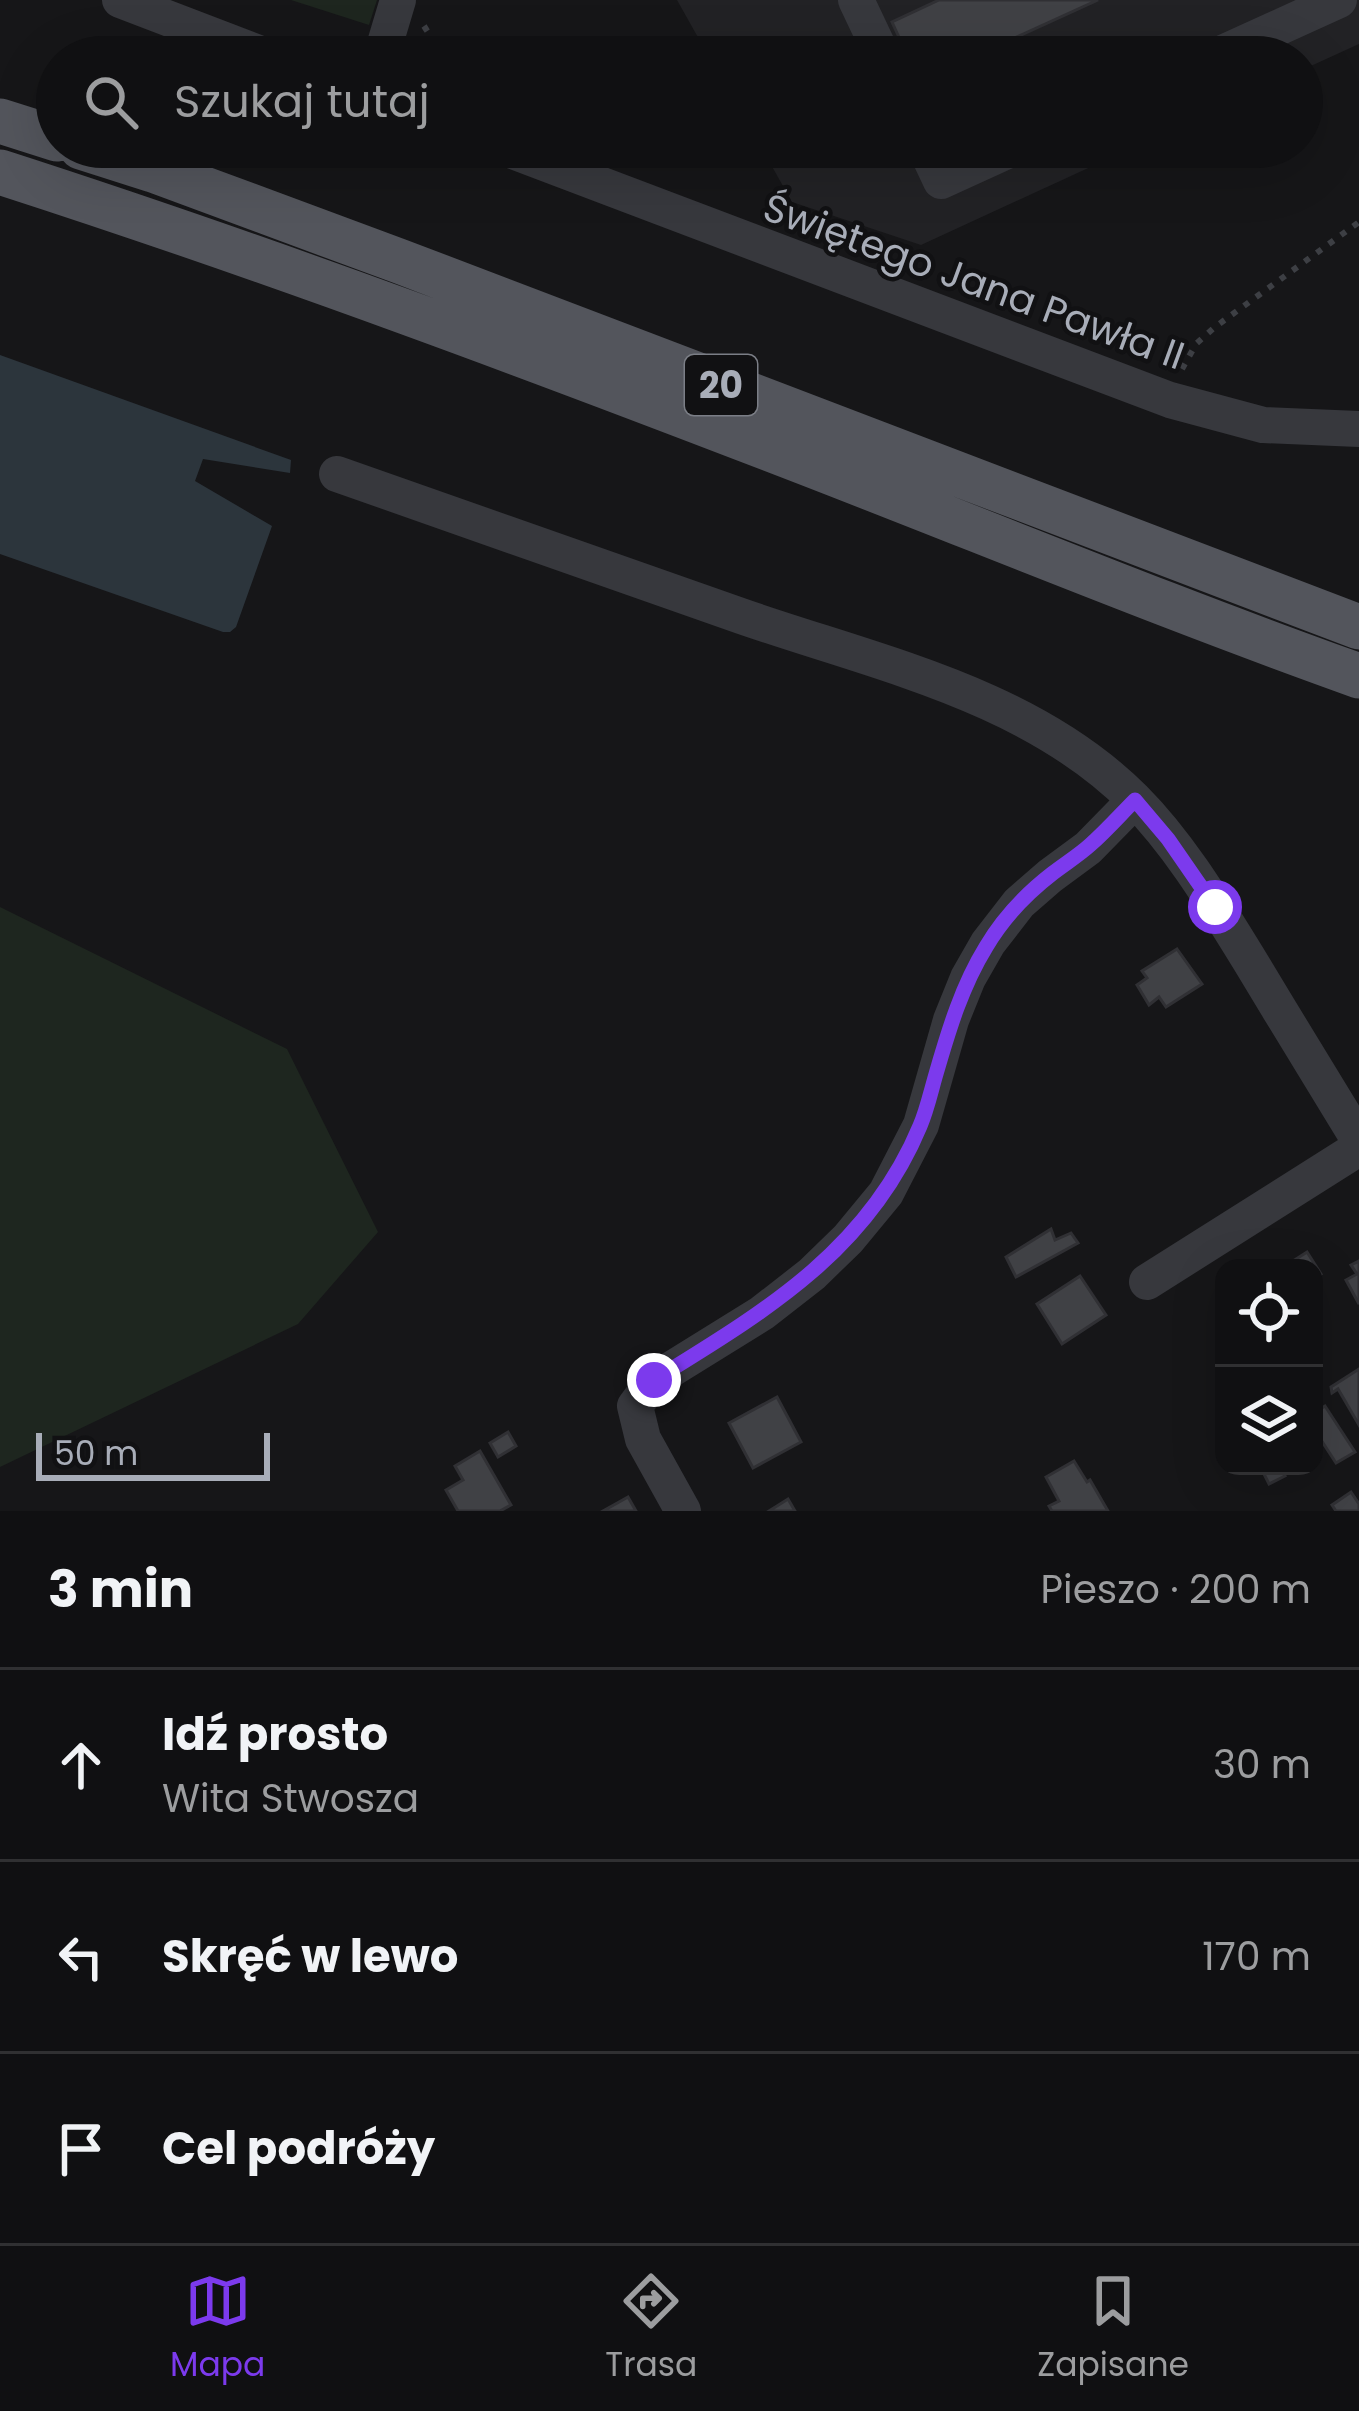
<!DOCTYPE html>
<html lang="pl">
<head>
<meta charset="utf-8">
<style>
	body { margin:0; font-family:Poppins,sans-serif; background:#19191b; color:#f1f3f6 }
	.controls { position:absolute; right:36px; bottom:36px; display:grid; overflow:hidden; border-radius:24px; box-shadow:0 12px 48px #0002 }
	.controls button { width:108px; height:108px; display:grid; place-items:center; padding:0; border:0; border-bottom:3px solid #303032; background:#101012; color:#f1f3f6; font:60px sans-serif }
	.scale { position:absolute; left:36px; bottom:30px; width:234px; box-sizing:border-box; padding-left:12px; border:6px solid #a8adb8; border-top:0; font-size:33px; line-height:42px; white-space:nowrap; color:#a8adb8; -webkit-text-stroke:9px #111113; paint-order:stroke }
	.stop { position:absolute; width:36px; height:36px; margin:-27px; border:9px solid #7c3aed; border-radius:50%; background:#fff }
	.stop.end { background:#7c3aed; border-color:#fff; box-shadow:0 3px 12px #0008 }
	.list { margin:0; padding:0; list-style:none }
	h2 { display:flex; justify-content:space-between; align-items:center; height:156px; margin:0; padding:0 48px; font-size:51px }
	h2 small { font-size:39px; font-weight:400; color:#9c9d9f }
	.list li { display:grid; grid-template-columns:78px 1fr auto; gap:36px; align-items:center; box-sizing:border-box; height:192px; padding:0 48px; border-top:3px solid #303032 }
	.list b { display:block; font-size:45px; white-space:nowrap }
	.list p { margin:0; font-size:39px; white-space:nowrap; color:#9c9d9f }
	.list em { font-size:39px; font-style:normal; color:#9c9d9f }
	.icon { flex:none; width:66px; height:66px; fill:none; stroke:currentColor; stroke-width:2; stroke-linecap:round; stroke-linejoin:round }
	.map { position:relative; flex:none; width:1359px; height:1511px; overflow:hidden }
	.search { position:absolute; background:#101012; box-shadow:0 12px 48px #0002; left:36px; right:36px; top:36px; height:132px; display:flex; align-items:center; gap:30px; box-sizing:border-box; padding:0 42px; border-radius:66px; color:#9c9d9f; font-size:45px }
	.sheet { height:732px; background:#101012 }
	nav { display:flex; justify-content:space-around; align-items:center; box-sizing:border-box; height:168px; border-top:3px solid #303032; background:#101012; font-size:33px; color:#9c9d9f }
	nav a { display:grid; justify-items:center; gap:6px }
	nav .on { color:#7c3aed }
	.map>svg:first-child { display:block }
</style>
</head>
<body>
<div class="map">
<svg width="1359" height="1511" viewBox="0 0 1359 1511">
	<rect width="100%" height="100%" fill="#161618"/>
	<path fill="#222225" d="M677 0H1359V44L1302 70V57H709Z
		M761 147H1134L921 245 792 202Z"/>
	<path fill="#1e261f" d="M291 0H377L369 25Z
		M0 907 287 1049 378 1232 298 1324 0 1467Z"/>
	<path fill="#2c353c" d="M0 355 291 460 290 473 203 459 195 481 272 526 236 627 230 632H223L0 554Z"/>
	<path fill="#404145" stroke="#303034" stroke-width="3" d="M939 0H1098L973 57H908L892 22Z
		M1177 949 1202 984 1166 1007 1159 997 1149 1005 1137 985 1147 978 1142 971Z
		M1051 1229 1055 1240 1071 1233 1078 1243 1016 1277 1006 1257Z
		M1307 1252 1321 1274 1314 1279V1268H1282Z
		M1359 1261V1304L1346 1280 1357 1274 1351 1265Z
		M1080 1276 1106 1315 1062 1344 1037 1304Z
		M1359 1369V1425L1338 1389 1332 1393 1331 1387Z
		M777 1397 801 1442 753 1468 729 1423Z
		M1325 1406 1355 1452 1336 1463 1314 1429V1413Z
		M508 1432 516 1446 498 1457 490 1443Z
		M480 1451 511 1505 500 1511H458L446 1490 463 1480 455 1466Z
		M1074 1461 1087 1482 1090 1480 1108 1511H1052L1049 1506 1059 1501 1046 1477Z
		M1260 1466H1279L1285 1476 1269 1484Z
		M1351 1492 1359 1504V1511H1336L1332 1505Z
		M628 1497 636 1511H603Z
		M788 1499 795 1511H769Z"/>
	<g fill="none" stroke-linecap="round" stroke-linejoin="round">
		<path stroke="#3d3f44" stroke-width="6" stroke-dasharray="6 9" stroke-linecap="butt" d="M424 26 444 57
			M1182 369 1196 344 1215 327 1359 222"/>
		<path stroke="#37383d" stroke-width="36" d="M120 0 269 57
			M856 0 883 57
			M381 57 398 0
			M1214 57 1339 0
			M502 147 1170 400 1263 425 1359 429
			M925 147 941 181 1016 147
			M337 474C472 521 606 569 741 616 876 663 1029 694 1134 799 1180 845 1216 906 1250 961 1286 1021 1323 1081 1359 1140
			M1147 1282 1359 1148
			M683 1511 643 1439 635 1406 654 1380 762 1313 812 1274 848 1239 886 1193 921 1125 951 1020 968 978 988 943 1019 903 1050 876 1088 848 1135 800"/>
		<path stroke="#53555c" stroke-width="45" d="M0 121 57 139
			M81 147 153 170 399 261 1359 627
			M0 172C273 260 542 361 809 464 992 535 1174 610 1359 676"/>
	</g>
	<g fill="none" stroke-linecap="round" stroke-linejoin="round">
		<path stroke="#7c3aed" stroke-width="15" d="M654 1380C764 1312 868 1251 920 1126 927 1110 931 1091 936 1074 949 1029 962 986 986 947 1003 918 1027 893 1053 873 1066 863 1079 855 1090 845 1106 831 1120 815 1135 800L1168 839 1215 907"/>
	</g>
	<g text-anchor="middle" stroke-width="9" stroke-linejoin="round" paint-order="stroke">
		<rect fill="#111113" stroke="#7b7e86" stroke-width="3" x="685" y="355" width="72" height="60" rx="9"/>
		<g font-size="36" font-weight="bold" fill="#a8adb8">
			<text x="721" y="398">20</text>
		</g>
		<g font-size="39" fill="#a8adb8" stroke="#111113">
			<text transform="translate(974 281) rotate(20)" y="14">Świętego Jana Pawła II</text>
		</g>
	</g>
</svg>
<div class="controls">
<button><svg class="icon" aria-label="locate" viewBox="0 0 24 24"><circle cx="12" cy="12" r="6"/><path d="M12 2v4M12 18v4M2 12h4M18 12h4"/></svg></button>
<button><svg class="icon" aria-label="layers" viewBox="0 0 24 24"><path d="M12 4l9 5-9 5-9-5zM3 14l9 5 9-5"/></svg></button>
</div>
<div class="scale">50 m</div>
<div class="stop" style="left:1215px;top:907px"></div>
<div class="stop end" style="left:654px;top:1380px"></div>
<div class="search"><svg class="icon" aria-label="search" viewBox="0 0 24 24"><circle cx="10" cy="10" r="6"/><path d="M15 15l6 6"/></svg>Szukaj tutaj</div>
</div>
<section class="sheet">
<h2>3 min<small>Pieszo · 200 m</small></h2>
<ul class="list">
<li><svg class="icon" aria-label="ahead" viewBox="0 0 24 24"><path d="M12 20V5M6 11l6-6 6 6"/></svg><div><b>Idź prosto</b><p>Wita Stwosza</p></div><em>30 m</em></li>
<li><svg class="icon" aria-label="left" viewBox="0 0 24 24"><path d="M17 20v-9H6M10 6l-5 5 5 5"/></svg><div><b>Skręć w lewo</b></div><em>170 m</em></li>
<li><svg class="icon" aria-label="arrive" viewBox="0 0 24 24"><path d="M6 21V4h12l-3 4 3 4H6"/></svg><div><b>Cel podróży</b></div></li>
</ul>
</section>
<nav>
<a class="on"><svg class="icon" aria-label="map" viewBox="0 0 24 24"><path d="M3 6l6-2 6 2 6-2v14l-6 2-6-2-6 2zM9 4v14M15 6v14"/></svg>Mapa</a>
<a><svg class="icon" aria-label="directions" viewBox="0 0 24 24"><path d="M12 3l9 9-9 9-9-9zM9 14v-3h6M13 9l2 2-2 2"/></svg>Trasa</a>
<a><svg class="icon" aria-label="saved" viewBox="0 0 24 24"><path d="M7 4h10v16l-5-4-5 4z"/></svg>Zapisane</a>
</nav>
</body>
</html>
